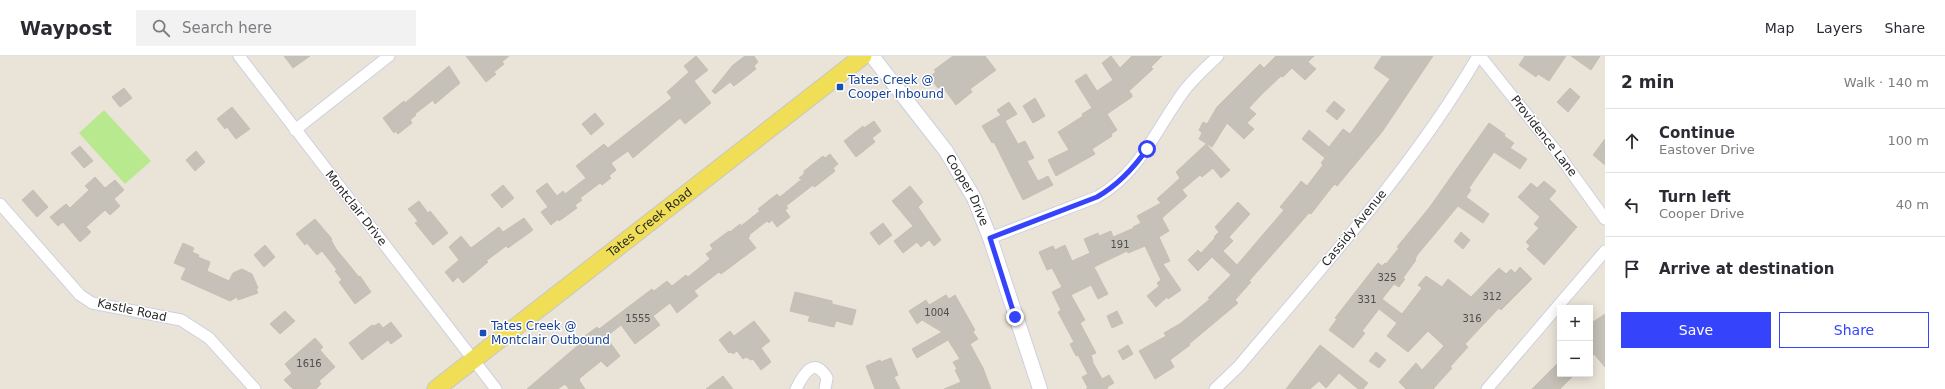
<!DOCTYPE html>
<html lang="en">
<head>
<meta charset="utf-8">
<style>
	body { margin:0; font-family:"DejaVu Sans",sans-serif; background:#f2f2f3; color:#2b2b33 }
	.controls { position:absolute; right:12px; bottom:12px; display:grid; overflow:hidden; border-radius:0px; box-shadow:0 2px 10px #0003 }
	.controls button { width:36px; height:36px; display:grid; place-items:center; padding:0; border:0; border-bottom:1px solid #e1e1e2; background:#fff; color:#2b2b33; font:20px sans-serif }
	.stop { position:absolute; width:12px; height:12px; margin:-9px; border:3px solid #3544fa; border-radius:50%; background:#fff }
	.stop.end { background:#3544fa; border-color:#fff; box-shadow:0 1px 4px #0008 }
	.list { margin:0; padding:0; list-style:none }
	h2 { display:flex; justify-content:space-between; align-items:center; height:52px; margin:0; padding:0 16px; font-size:17px }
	h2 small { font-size:13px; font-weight:400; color:#7c7c81 }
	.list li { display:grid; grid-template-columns:26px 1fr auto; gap:12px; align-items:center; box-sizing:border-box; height:64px; padding:0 16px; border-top:1px solid #e1e1e2 }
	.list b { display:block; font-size:15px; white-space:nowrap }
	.list p { margin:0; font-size:13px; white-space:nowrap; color:#7c7c81 }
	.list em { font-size:13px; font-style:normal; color:#7c7c81 }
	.actions { display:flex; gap:8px; padding:12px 16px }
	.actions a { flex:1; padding:9px 0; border:1px solid #3544fa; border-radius:0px; text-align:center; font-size:14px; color:#3544fa }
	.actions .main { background:#3544fa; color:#fff }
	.icon { flex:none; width:22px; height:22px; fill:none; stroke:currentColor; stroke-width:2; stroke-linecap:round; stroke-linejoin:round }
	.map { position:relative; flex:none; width:1605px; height:333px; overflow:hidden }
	header { display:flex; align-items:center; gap:24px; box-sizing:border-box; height:56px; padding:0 20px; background:#fff; border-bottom:1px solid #e1e1e2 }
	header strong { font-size:19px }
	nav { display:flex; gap:22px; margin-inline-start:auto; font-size:14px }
	.search { width:280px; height:36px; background:#f2f2f3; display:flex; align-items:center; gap:10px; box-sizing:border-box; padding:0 14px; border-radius:0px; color:#7c7c81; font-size:15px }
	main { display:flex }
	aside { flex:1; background:#fff }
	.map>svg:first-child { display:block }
</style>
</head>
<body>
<header>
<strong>Waypost</strong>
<div class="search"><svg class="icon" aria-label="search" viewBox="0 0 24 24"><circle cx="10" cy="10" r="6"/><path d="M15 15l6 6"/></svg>Search here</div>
<nav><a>Map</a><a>Layers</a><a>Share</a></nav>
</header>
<main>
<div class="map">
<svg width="1605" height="333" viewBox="0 0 1605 333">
	<rect width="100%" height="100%" fill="#eae4d8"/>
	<path fill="#b9e98f" d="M104 54 151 105 125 128 79 77Z"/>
	<path fill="#c5c1b8" stroke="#c5c0b2" d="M284 0H310L293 12Z
		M466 0H509L502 6 504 8 494 16 496 18 486 26Z
		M696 0 708 14 694 25 711 47 685 68 680 62 633 102 628 95 611 107 616 114 609 120 611 122 602 129 600 127 580 142 582 144 575 149 577 152 559 165 558 163 551 169 541 156 548 151 536 135 547 127 557 140 563 135 565 138 586 122 576 110 604 88 608 92 672 42 667 36 689 16 684 10Z
		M745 0H754L758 6 754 10 756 13 734 30 730 26 715 38 712 35 733 9Z
		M953 0H985L996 14 970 33 972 36 956 49 942 30 938 32 929 21 936 16 934 14Z
		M1111 0 1120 12 1132 0H1162L1151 11 1153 13 1129 35 1132 39V41L1107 58 1117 74 1111 78 1112 80 1092 93 1095 98 1056 120 1048 104 1069 94 1058 76 1083 60 1082 58 1092 52 1075 25 1086 18 1097 35 1113 24 1102 7Z
		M1276 0H1314L1308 6 1316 13 1305 24 1292 12 1283 21 1281 20 1260 40 1249 52 1256 58 1247 67 1254 73 1244 83 1227 67 1212 91 1199 83 1202 77 1199 74 1203 66 1207 68 1217 51 1260 8 1264 12Z
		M1382 0H1433L1382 76 1337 130 1335 128 1332 131 1311 158 1309 157 1249 225 1251 226 1235 244 1238 247 1189 288 1190 289 1170 304 1174 311 1155 323 1139 295 1166 280 1164 277 1181 267 1210 243 1208 242 1231 219 1212 201 1198 215 1188 204 1198 194 1201 197 1215 182 1214 181 1219 176 1215 171 1238 146 1250 158 1229 181 1233 185 1223 195 1237 209 1284 154 1280 151 1299 128 1301 125 1307 130 1323 109 1321 107 1325 102 1302 83 1309 74 1329 91 1343 73 1350 78 1390 23 1374 12Z
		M1525 0H1566L1549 25 1538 18 1536 21 1519 9Z
		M1571 0H1600L1591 14Z
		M449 10 460 27 435 48 433 44 415 58 416 59 410 64 412 67 398 78 395 75 394 77 383 62 404 45 405 47Z
		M124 32 132 42 120 51 112 41Z
		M1570 32 1580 41 1568 56 1557 46Z
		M1035 42 1045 60 1033 67 1023 50Z
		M1334 45 1345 54 1337 64 1326 55Z
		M1009 46 1017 58 1005 65 1018 88 1025 85 1034 102 1027 105 1038 125 1048 120 1053 129 1023 144 994 86 992 87 982 70 1001 59 997 54Z
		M232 51 250 73 236 83 227 71 225 73 217 63Z
		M595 57 604 68 591 79 582 68Z
		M874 65 881 75 872 82 875 86 856 101 844 85 863 70 864 72Z
		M1489 67 1505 78 1504 80 1514 87 1510 92 1527 103 1520 113 1494 96 1469 132 1471 134 1466 141 1489 158 1483 167 1458 150 1418 198 1415 203 1416 204 1403 222 1405 223 1399 231 1394 228 1382 243 1402 258 1422 232 1418 229 1426 220 1442 231 1448 223 1471 241 1499 212 1506 218 1511 213 1515 217 1520 211 1532 223 1501 254 1499 252 1465 288 1468 291 1450 311 1452 312 1433 333H1406L1399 326 1416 307 1422 314 1444 290 1428 275 1408 296 1387 280 1397 267 1379 253 1362 275 1365 277 1353 292 1329 274 1337 263 1335 262 1378 207 1382 210 1385 207 1386 208 1399 192 1397 191 1429 152Z
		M1605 83V109L1593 99Z
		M1206 88 1230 114 1221 122 1213 112 1202 121 1200 119 1182 134 1187 140 1162 162 1169 175 1159 181 1170 205 1163 208 1181 234 1168 243 1167 241 1156 251 1147 240 1159 230 1157 227 1161 224 1145 190 1128 197 1127 195 1094 211 1108 238 1098 243 1091 229 1071 239 1085 264 1080 267 1096 297 1091 299 1093 305H1092L1102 323 1109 319 1114 327 1107 331 1108 333H1086L1088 332 1082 321 1088 318 1078 299 1076 300 1070 288 1074 286 1058 256 1061 254 1052 236 1062 231 1052 212 1047 214 1039 196 1053 190 1055 194 1065 189 1072 205 1090 197 1084 183 1098 177 1099 180 1111 175 1113 181 1134 172 1133 171 1141 167 1137 160 1161 147 1157 143 1180 122 1176 116Z
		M80 90 93 105 84 112 71 97Z
		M196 95 205 106 195 115 186 104Z
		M830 98 838 108 833 112 835 115 834 116 816 130 814 131 813 129 786 150 788 152 785 154 790 161 777 171 772 164 769 167 767 165 749 179 750 180 748 182 756 192 721 218 719 216 694 235 698 240 677 257 670 247 653 260 660 269 635 288 621 269 606 281 620 300 607 311 601 305 580 322 579 324 585 333H569L565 328 558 333H527L583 285 581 283 597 271 599 273 652 233 654 235 667 225 672 230 686 219 688 221 710 203 706 198 713 193 710 189 729 175 730 176 740 168 741 170 760 155 758 153 777 138 780 141 802 123 799 122 804 118V115L823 100 825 102Z
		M95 121 105 132 115 124 124 134 114 143 120 150 110 159 105 154 86 171 91 176 80 186 63 166 58 170 50 161 66 148 70 152 89 134 85 130Z
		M1544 125 1556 135 1549 143 1577 171 1544 209 1527 193 1530 190 1526 186 1539 172 1534 168 1540 161 1518 141 1531 127 1537 132Z
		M503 129 514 142 502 152 491 139Z
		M910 130 923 146 918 151 941 184 934 190 929 184 921 191 917 186 903 197 894 185 913 170 892 145Z
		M33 134 48 151 37 161 22 144Z
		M419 145 428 157 430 155 448 177 433 189 415 167 418 165 408 153Z
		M524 162 533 174 508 192 506 190 486 205 488 206 463 227 458 221 453 226 445 216 459 204 449 191 461 180 471 192 499 171 503 176Z
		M315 163 332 183 331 184 336 193 359 221 360 220 371 236 355 248 339 226 342 224 335 215 337 214 322 195 317 199 307 187 305 189 296 178Z
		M883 167 892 179 879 189 870 177Z
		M1461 176 1470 184 1463 193 1454 185Z
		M183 187 194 192 192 196 199 199 198 201 210 206 207 215 229 225 233 217 242 213 252 218 258 232 256 233 258 237 238 244 237 241 230 245 181 223 186 212 174 207Z
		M265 189 275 201 264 211 254 199Z
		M795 236 832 245V248L856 254 852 269 836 265 834 271 808 265 810 260 790 255Z
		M946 239 949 243 955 239 975 274 973 276 978 283 970 288 983 312 991 333H944L961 326 955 314 957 313 953 306 960 303 948 284 917 302 912 293 942 276 922 264 917 268 909 255 926 244 929 249Z
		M285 255 295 265 280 278 270 268Z
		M1117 255 1123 267 1112 272 1107 260Z
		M1605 258V311L1594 298 1590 303V268Z
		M754 265 770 285 761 292 771 306 761 314 753 303 751 304 746 301 743 303 737 295 733 298 731 296 729 297 719 284 730 275 734 280Z
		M391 266 402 280 391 288 388 284 362 304 349 287 372 269 374 270 379 267 383 272Z
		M315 282 323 291 320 294 335 311 319 325 321 328 316 333H293L284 324 292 317 285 308Z
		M1128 289 1133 298 1123 304 1118 295Z
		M1320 289 1368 327 1363 333H1358L1339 317 1326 332 1319 325 1310 333H1286Z
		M1376 296 1386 304 1379 312 1369 305Z
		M891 302 898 319 894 321 900 333H875L866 310 880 304 881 306Z
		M1560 305V318H1575L1560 333H1532Z
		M723 320 733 333H706Z"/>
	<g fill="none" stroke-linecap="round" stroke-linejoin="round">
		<defs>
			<path id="minor" d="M239 0 496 333
				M1480 0 1556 95 1605 163
				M295 74 389 0
				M0 148 80 239 92 247 181 264 209 282 255 333
				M990 182 1097 141C1140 117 1156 73 1184 35 1194 22 1206 11 1218 0
				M796 333C803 319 814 299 827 322L825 333
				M1215 333 1238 311C1322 211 1412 113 1478 0
				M1487 333 1605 195"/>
			<g id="tertiary">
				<path id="s1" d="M872 0 946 95 974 142 990 182 1040 333"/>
			</g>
			<g id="primary">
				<path id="s2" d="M436 333 863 0"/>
			</g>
		</defs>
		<use href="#minor" stroke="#cdcfe1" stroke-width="13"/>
		<use href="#tertiary" stroke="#cdcfe1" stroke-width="16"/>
		<use href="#primary" stroke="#c7c7c7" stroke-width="19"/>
		<use href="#minor" stroke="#fff" stroke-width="11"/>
		<use href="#tertiary" stroke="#fff" stroke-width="14"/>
		<use href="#primary" stroke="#f0de57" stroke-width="17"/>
	</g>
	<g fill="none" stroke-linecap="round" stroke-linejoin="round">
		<path stroke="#3544fa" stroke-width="5" d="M1015 261 990 182 1097 141C1118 129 1133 113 1147 93"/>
	</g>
	<g fill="#1a4fb4" stroke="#fff" stroke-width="1.5">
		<rect x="836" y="27" width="8" height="8" rx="2"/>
		<rect x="479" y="273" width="8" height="8" rx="2"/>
	</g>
	<g text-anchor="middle" stroke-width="3" stroke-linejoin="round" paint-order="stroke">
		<g font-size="10" fill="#4e4e4b">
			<text x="1120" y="192">191</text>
			<text x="1387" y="225">325</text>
			<text x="1492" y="244">312</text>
			<text x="1367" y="247">331</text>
			<text x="937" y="260">1004</text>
			<text x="638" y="266">1555</text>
			<text x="1472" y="266">316</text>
			<text x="309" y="311">1616</text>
		</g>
		<g font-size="12" fill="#164399" stroke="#fff" text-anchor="start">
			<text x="848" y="28">Tates Creek @<tspan x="848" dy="14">Cooper Inbound</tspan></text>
			<text x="491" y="274">Tates Creek @<tspan x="491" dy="14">Montclair Outbound</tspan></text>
		</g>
		<g font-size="12" fill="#272727" stroke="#fff">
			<text transform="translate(1544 80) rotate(52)" y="4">Providence Lane</text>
			<text dy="4" stroke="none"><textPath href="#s1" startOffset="165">Cooper Drive</textPath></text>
			<text transform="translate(356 152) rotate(52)" y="4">Montclair Drive</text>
			<text dy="4" stroke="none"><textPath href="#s2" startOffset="271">Tates Creek Road</textPath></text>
			<text transform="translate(1354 172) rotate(-51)" y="4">Cassidy Avenue</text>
			<text transform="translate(132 254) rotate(12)" y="4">Kastle Road</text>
		</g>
	</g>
</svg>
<div class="controls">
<button>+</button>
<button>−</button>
</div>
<div class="stop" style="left:1147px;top:93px"></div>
<div class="stop end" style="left:1015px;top:261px"></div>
</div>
<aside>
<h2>2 min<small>Walk · 140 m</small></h2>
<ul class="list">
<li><svg class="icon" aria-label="ahead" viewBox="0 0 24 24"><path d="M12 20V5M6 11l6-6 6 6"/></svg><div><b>Continue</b><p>Eastover Drive</p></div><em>100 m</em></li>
<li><svg class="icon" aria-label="left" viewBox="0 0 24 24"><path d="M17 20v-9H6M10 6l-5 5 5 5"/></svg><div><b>Turn left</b><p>Cooper Drive</p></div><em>40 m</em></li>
<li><svg class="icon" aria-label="arrive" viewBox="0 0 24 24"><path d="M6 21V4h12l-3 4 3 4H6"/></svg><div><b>Arrive at destination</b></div></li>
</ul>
<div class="actions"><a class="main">Save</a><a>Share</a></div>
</aside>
</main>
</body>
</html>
